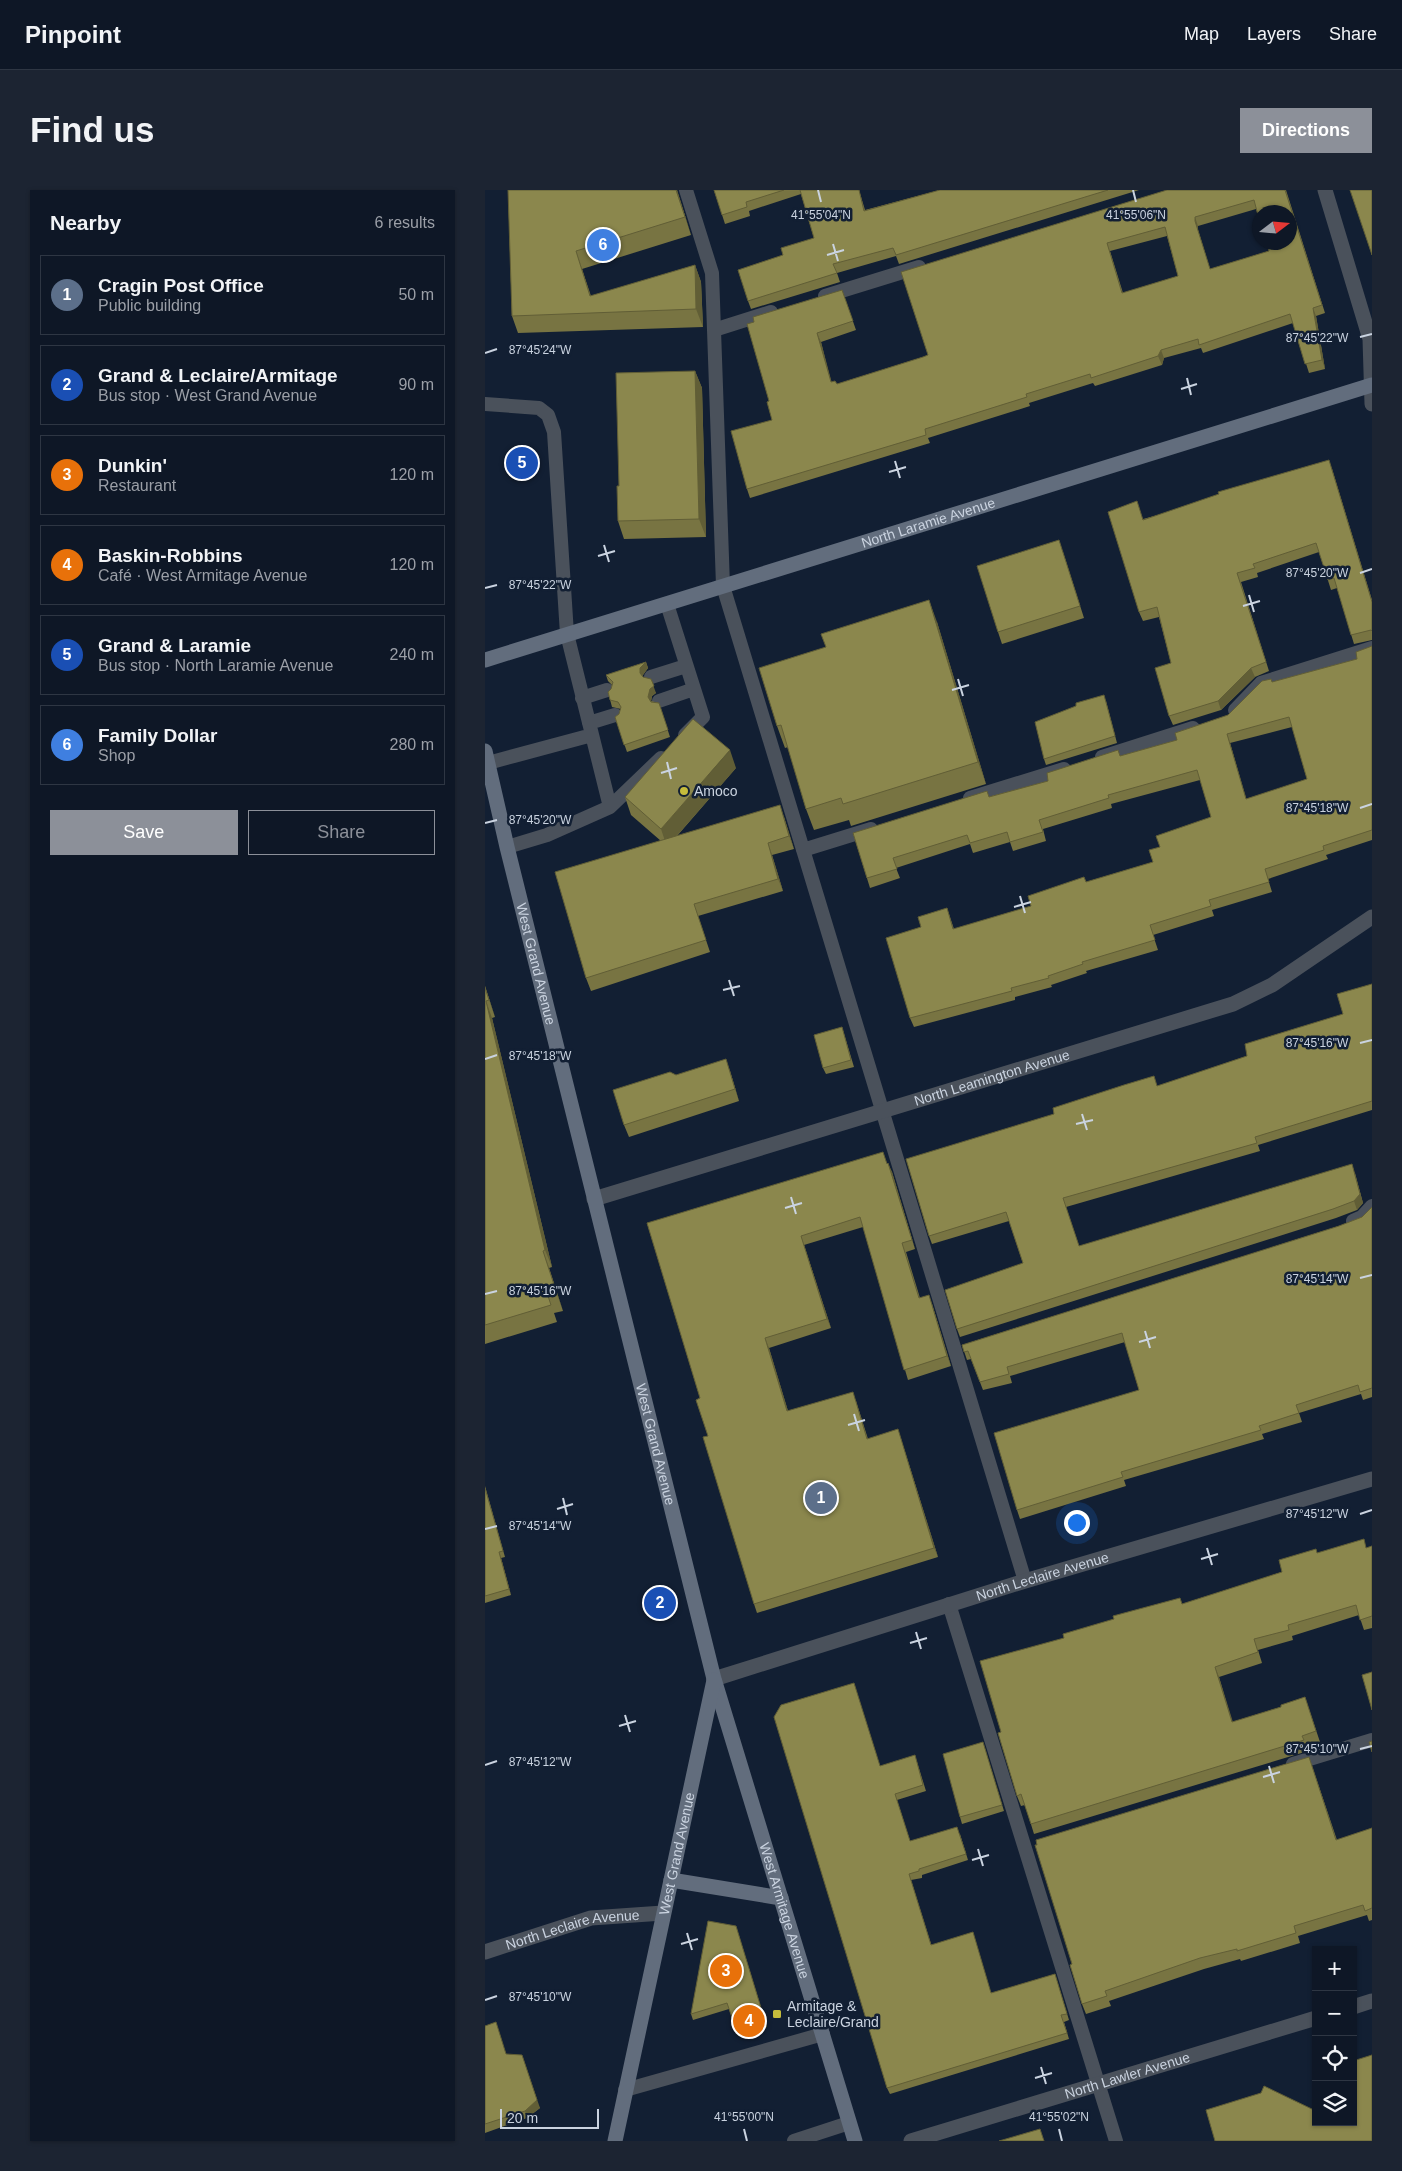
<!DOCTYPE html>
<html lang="en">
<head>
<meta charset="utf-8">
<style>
	body { margin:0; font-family:Arial,sans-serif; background:#1c2432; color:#f1f3f6 }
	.controls { position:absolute; right:15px; bottom:15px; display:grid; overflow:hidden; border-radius:0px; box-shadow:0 1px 4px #0004 }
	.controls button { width:45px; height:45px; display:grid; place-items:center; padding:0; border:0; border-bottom:1px solid #2e3643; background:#0e1726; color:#f1f3f6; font:25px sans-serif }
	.compass { position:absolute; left:767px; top:15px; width:45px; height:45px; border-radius:50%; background:#0e1726; box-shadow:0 1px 4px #0004; rotate:74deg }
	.scale { position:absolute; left:15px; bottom:12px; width:99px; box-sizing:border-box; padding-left:5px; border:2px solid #cad3e0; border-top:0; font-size:14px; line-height:18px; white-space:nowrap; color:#cad3e0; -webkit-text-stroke:4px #121f33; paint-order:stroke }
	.you { position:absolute; left:591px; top:1332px; width:18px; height:18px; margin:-12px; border:4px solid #fff; border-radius:50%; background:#1a73e8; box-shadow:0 0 0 8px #1a73e833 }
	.badge { display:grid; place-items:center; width:32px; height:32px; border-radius:50%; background:#8c9099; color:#fff; font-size:16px; font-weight:700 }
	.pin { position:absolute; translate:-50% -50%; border:2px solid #fff; box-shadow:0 1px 5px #0006 }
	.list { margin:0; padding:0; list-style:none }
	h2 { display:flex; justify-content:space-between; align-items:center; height:65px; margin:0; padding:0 20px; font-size:21px }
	h2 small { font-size:16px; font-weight:400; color:#9b9fa7 }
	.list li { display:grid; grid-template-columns:32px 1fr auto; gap:15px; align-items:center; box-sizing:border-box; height:80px; margin:0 10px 10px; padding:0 10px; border:1px solid #2e3643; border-radius:0px }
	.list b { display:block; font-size:19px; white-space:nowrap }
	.list p { margin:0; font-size:16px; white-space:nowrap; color:#9b9fa7 }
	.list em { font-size:16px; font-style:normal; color:#9b9fa7 }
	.actions { display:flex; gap:10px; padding:15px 20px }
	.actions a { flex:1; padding:11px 0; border:1px solid #8c9099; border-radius:0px; text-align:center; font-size:18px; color:#8c9099 }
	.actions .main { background:#8c9099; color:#fff }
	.icon { flex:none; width:28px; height:28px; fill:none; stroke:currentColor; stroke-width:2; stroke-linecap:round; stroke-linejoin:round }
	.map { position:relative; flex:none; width:887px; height:1951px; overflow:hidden; border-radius:0px }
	header { display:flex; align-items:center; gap:30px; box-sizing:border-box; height:70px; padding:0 25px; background:#0e1726; border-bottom:1px solid #2e3643 }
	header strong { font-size:24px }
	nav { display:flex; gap:28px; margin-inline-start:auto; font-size:18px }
	.intro { display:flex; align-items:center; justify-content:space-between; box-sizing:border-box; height:120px; padding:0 30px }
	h1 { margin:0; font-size:35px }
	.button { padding:12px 22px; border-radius:0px; background:#8c9099; color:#fff; font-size:18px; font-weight:700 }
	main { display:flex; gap:30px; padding:0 30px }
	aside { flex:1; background:#0e1726; border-radius:0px; box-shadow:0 1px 4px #0004 }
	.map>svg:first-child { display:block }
</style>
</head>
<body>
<header>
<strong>Pinpoint</strong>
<nav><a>Map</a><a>Layers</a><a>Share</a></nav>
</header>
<div class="intro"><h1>Find us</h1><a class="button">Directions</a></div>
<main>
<aside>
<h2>Nearby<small>6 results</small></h2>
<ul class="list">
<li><span class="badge" style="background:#5c6f8a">1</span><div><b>Cragin Post Office</b><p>Public building</p></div><em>50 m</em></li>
<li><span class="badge" style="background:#1a4fb4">2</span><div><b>Grand &amp; Leclaire/Armitage</b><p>Bus stop · West Grand Avenue</p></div><em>90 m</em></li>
<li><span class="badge" style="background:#e8710a">3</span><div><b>Dunkin'</b><p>Restaurant</p></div><em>120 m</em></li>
<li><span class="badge" style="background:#e8710a">4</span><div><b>Baskin-Robbins</b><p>Café · West Armitage Avenue</p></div><em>120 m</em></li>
<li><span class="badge" style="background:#1a4fb4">5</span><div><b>Grand &amp; Laramie</b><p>Bus stop · North Laramie Avenue</p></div><em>240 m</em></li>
<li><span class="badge" style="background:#3f7fe0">6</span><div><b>Family Dollar</b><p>Shop</p></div><em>280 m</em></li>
</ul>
<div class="actions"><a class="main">Save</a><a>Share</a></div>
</aside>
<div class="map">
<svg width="887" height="1951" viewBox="0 0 887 1951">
	<rect width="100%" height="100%" fill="#121f33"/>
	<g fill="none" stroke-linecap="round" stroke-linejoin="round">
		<path stroke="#4a515b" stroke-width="14" d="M201 0 227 83 238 396 540 1391
			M340 106 434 77
			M229 140 286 122
			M0 214 54 218 63 225 69 242 82 444 125 617
			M182 414 218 527 200 545
			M166 487 201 476
			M97 508 122 500
			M174 511 209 499
			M750 520 776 493 887 458
			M104 533 130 525
			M617 567 708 538
			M3 573 107 545
			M485 608 579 579
			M22 657 62 645 125 617 176 568
			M318 660 386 639
			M868 1031 877 1027 887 1016
			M464 1414 631 1951
			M808 1574 887 1550
			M140 1900 338 1844
			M309 1951 364 1933"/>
		<g stroke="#4a515b" stroke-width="15">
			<path d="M840 0 885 149 887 214"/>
			<path id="s1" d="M109 1009 748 814 787 795 887 727"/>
			<path id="s2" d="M229 1489 540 1391 887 1289"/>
			<path id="s3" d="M0 1762 106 1728 178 1723"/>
			<path d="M868 1817 887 1811"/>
			<path id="s4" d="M426 1951 831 1828"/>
		</g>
		<g stroke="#626d7d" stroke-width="15">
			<path id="s5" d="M0 470 887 195"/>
			<path id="s6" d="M0 561 22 657 229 1489 370 1951"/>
			<path d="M186 1690 296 1708"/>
			<path id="s7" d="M130 1951 229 1490"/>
		</g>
	</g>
	<path fill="#787442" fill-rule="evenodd" d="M23 0H192L206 45 97 79 106 106 210 75 216 92 218 137 33 143 27 126Z
		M229 0H374L380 20 455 0H654L414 74 411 66 352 83 355 92 266 119 263 111 298 65 329 48 316 4 264 21 265 26 240 34Z
		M682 0H801L840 123 831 126 840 179 824 183 808 133 718 163 716 158 679 168 677 175 610 196 608 193 544 213 545 216 443 248 445 253 265 308 262 299 287 230 284 211 357 100 371 140 336 152 346 192 352 194 438 167 443 165ZM771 19 784 61 725 79 713 40V36ZM682 46 693 86 638 103 625 61Z
		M210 181 217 198 221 347 139 349 133 331 134 296Z
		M847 279 887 410V450L869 454 852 398 846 400 834 362 772 383 773 387 756 392 784 481 770 487 736 520 688 535 684 526 686 473 674 427 658 431 654 422 658 329Z
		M578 362 599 428 517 454 513 442Z
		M452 432 501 594 366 636 364 630 329 640 321 619 303 557 300 558 292 536Z
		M887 456V650L841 665 843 669 783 689 787 702 727 720 729 726 668 745 673 760 601 781 602 783 566 795 567 797 530 807V810L429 837 425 828 436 737 462 718 469 739 546 716 601 692 668 672 675 657 726 627 715 590 626 614 627 618 558 639 561 651 528 661 525 652 488 663 485 654 411 678 415 688 385 698 368 643 563 591 633 560 635 566 692 550 743 525 787 492 872 469ZM807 537 822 589 761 609 745 553Z
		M161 472 163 478 158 485V487L171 503 167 506 166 511 174 513 185 547 142 562 130 527 134 524 136 519 127 517 123 502 126 499 127 495 123 491 121 485Z
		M621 511 632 553 561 575 559 569Z
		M251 578 192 646 299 627 309 659 287 665 298 701 213 726 225 762 106 801 101 788 176 651 146 625 140 607Z
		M887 794V920L773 955 775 961 581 1017 594 1056 870 983 878 1013 872 1020 851 1028 475 1147 472 1139 538 1073 524 1031 447 1054 444 1046 673 896 762 866 858 824Z
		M0 796 10 827 7 828 67 1077 64 1078 78 1121 69 1123 72 1132 0 1154Z
		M357 837 369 877 341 884 338 878Z
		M245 881 254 911 144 947 139 935 191 885Z
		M402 973 407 982 430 1059 421 1062 435 1108 447 1114 466 1176 423 1190 378 1037 319 1055 346 1138 284 1158 303 1221 371 1211 383 1249H416L453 1367 272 1423 269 1414 223 1246 215 1208 162 1033Z
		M887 1017V1207L878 1210 876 1204 814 1223 817 1232 777 1244 779 1249 639 1290 641 1296 535 1329 532 1320 654 1200 640 1152 525 1186 527 1193 498 1200 486 1169 482 1170 477 1155 854 1036 877 1027Z
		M0 1296 20 1367 16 1368 26 1405 0 1413Z
		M887 1356V1438L879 1440 874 1425 807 1446 808 1450 773 1460 777 1473 734 1487 747 1532 796 1517 820 1507 835 1552 821 1556 823 1561 549 1644 540 1615 536 1616 532 1606 516 1542 579 1448 697 1414 797 1382 832 1363 882 1358Z
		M500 1559 519 1621 477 1634 475 1627Z
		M824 1567 852 1650 887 1638V1730L884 1731 882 1725 813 1746 815 1753 756 1771 755 1769 719 1779 624 1811 626 1816 601 1824 597 1814 587 1774Z
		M432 1572 441 1601 412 1610 425 1651 475 1644 483 1670 437 1685V1688L426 1690 446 1754 507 1803 570 1784 584 1830 579 1832 584 1849 405 1904 402 1898 395 1576Z
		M251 1736 282 1837 253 1846 244 1819 208 1830 206 1824Z
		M0 1836 21 1864 55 1918 42 1928 0 1943Z"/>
	<path fill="#615e36" d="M191 0H192L206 45Z
		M710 27 713 36V40L728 88 710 31Z
		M91 61 97 79 111 124 105 106Z
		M210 75 216 92 218 137 211 119Z
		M828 118 831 126 840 179 837 170Z
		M332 143 336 152 349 201 346 192Z
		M676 160 679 168 677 175 673 166Z
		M210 181 217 198 221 347 214 329Z
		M844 270 847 279 887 412Z
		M444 410 452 432 501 594 493 572Z
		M161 472 163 478 158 485V489L155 483V478Z
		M766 478 770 487 736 520 733 511Z
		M166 489 171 503 167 506 166 513 163 507Z
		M742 544 745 553 764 618 761 609Z
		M245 560 251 578 182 657 176 639Z
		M295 615 299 627 309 659 304 646Z
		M283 653 287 665 298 701 293 689Z
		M0 796 10 827 0 798Z
		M1 811 7 828 67 1077 60 1060Z
		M241 869 245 881 254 911 250 899Z
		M403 973 407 982 430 1059 427 1050Z
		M867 974 878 1013 872 1020 869 1011Z
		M316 1046 319 1055 346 1138 342 1129Z
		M58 1061 64 1078 78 1121 72 1104Z
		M444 1105 447 1114 466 1176 462 1166Z
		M280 1148 284 1158 306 1231 302 1221Z
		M413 1239 416 1249 453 1367 449 1358Z
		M14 1362 16 1368 26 1405 24 1399Z
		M730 1477 734 1487 751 1542 747 1532Z
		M37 1865 55 1918 42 1928 40 1921Z"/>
	<path fill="#8b874d" stroke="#615e36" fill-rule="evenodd" d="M23 0H191L200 27 91 61 105 106 210 75 211 119 27 126Z
		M229 0H299L261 12 262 17 237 25Z
		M315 0H374L379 21 455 0H623L411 65 408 58 348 74 352 83 263 111 253 80 298 65 296 58 329 48Z
		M682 0H800L837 115 828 118 837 170 820 174 805 124 714 155 713 149 676 160 673 166 606 188 605 184 541 204 542 207 440 239 441 245 262 299 246 241 287 230 282 212 284 211 262 134 269 132 268 127 357 100 368 131 332 143 346 192 350 191 352 194 438 167 443 165 416 82ZM769 10 774 29V22H804V52H782L784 61 725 79 710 31V27ZM680 37 693 86 637 103 622 53Z
		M865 0H887V65Z
		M210 181 214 329 133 331 132 296H134L131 183Z
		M844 270 887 412V441L886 440 866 445 849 388 843 390 831 353 768 374 770 378 752 383 781 472 766 478 733 511 684 526 670 478 686 473 672 417 654 422 623 322 652 311 658 330 734 304 733 302Z
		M574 350 595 416 513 442 492 376Z
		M444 410 493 572 358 614 356 608 321 619 296 535 292 536 274 478 341 457 336 444Z
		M887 456V640L838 656 839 660 780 679 784 692 724 710 726 716 665 735 670 750 597 772 598 774 563 786 564 788 526 798 527 801 425 828 401 748 436 737 433 727 462 718 468 739 546 716 543 706 599 687 601 692 668 672 664 660 675 657 671 646 726 627 712 580 623 605 624 608 554 630 558 642 525 652 522 642 485 653 482 645 408 668 412 679 382 688 368 643 502 601 504 607 563 591 562 583 633 560 635 566 692 550 690 543 743 525 777 491 786 489 787 492 872 469 871 462ZM804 527 822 589 761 609 742 544Z
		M161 472 155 478V483L158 487 166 489 169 496 165 499 163 507 166 512 174 513 183 540 139 555 130 527 134 524 136 517 133 512 125 510 123 502 126 499 128 492 121 485Z
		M619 505 630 546 559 569 550 532 591 516V513Z
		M208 529 245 560 176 639 140 607Z
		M295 615 304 646 283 653 293 689 209 714 221 750 101 788 70 682Z
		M887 794V911L770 947 772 953 578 1008 594 1056 867 974 875 1004 869 1011 848 1019 472 1139 460 1100 538 1073 521 1022 444 1046 421 969 569 924 568 918 639 895 669 886 672 896 762 866 760 854 858 824 852 804Z
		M0 798 4 810 1 811 60 1060 58 1061 72 1104 63 1106 66 1115 0 1135Z
		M357 837 366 870 338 878 329 845Z
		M241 869 250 899 139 935 128 900 185 882 191 885Z
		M398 962 402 974 403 973 427 1050 417 1053 434 1108 444 1105 462 1166 419 1180 375 1027 316 1046 342 1129 280 1148 302 1221 368 1202 382 1249 413 1239 449 1358 269 1414 218 1247 223 1246 211 1210 215 1208 162 1033Z
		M887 1017V1198L875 1202 873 1195 811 1215 814 1223 774 1236 776 1240 636 1282 638 1287 532 1320 509 1243 654 1200 638 1147 637 1143 522 1177 524 1184 495 1192 483 1161 479 1162 477 1155 854 1036 877 1027Z
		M0 1298 18 1361 14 1362 24 1399 0 1406Z
		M879 1349 881 1358 887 1356V1426L875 1430 871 1415 803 1435 804 1440 769 1449 773 1462 730 1477 747 1532 796 1517V1515L820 1507 831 1541 817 1546 819 1550 546 1634 536 1604 532 1606 513 1543 516 1542 495 1471 579 1448 578 1444 629 1429 628 1426 695 1408 697 1414 797 1382 794 1370 831 1359 832 1363Z
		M887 1482V1520L877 1485Z
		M369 1493 395 1576 430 1565 438 1595 410 1604 425 1651 472 1637 481 1664 434 1679V1681L424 1684 446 1755 488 1742 506 1803 570 1784 582 1824 576 1825 582 1843 402 1898 289 1527 296 1515Z
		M887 1551V1562L884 1552Z
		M498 1552 517 1615 475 1627 458 1564Z
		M824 1567 851 1650 887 1638V1718L880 1721 878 1715 809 1736 811 1743 752 1761V1759L715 1768 620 1801 622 1806 597 1814 585 1775 587 1774 550 1655H552L551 1650Z
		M223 1731 251 1736 280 1831 251 1839 242 1813 206 1824Z
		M11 1832 21 1864 37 1865 52 1910 40 1921 0 1934V1836Z
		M887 1865V1951H730L721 1920 776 1903 779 1896 831 1921V1932H868V1871Z
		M555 1939 559 1951H514Z"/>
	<path fill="none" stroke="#cad3e0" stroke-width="2" d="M333 0 336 12M648 0 651 12M348 54 353 71M342 65 359 60M875 147 887 144M0 163 12 159M702 188 706 205M696 199 712 194M410 271 415 288M404 282 421 277M119 355 124 372M113 366 130 361M875 383 887 379M0 398 12 395M764 405 769 422M758 416 775 411M473 489 478 506M467 500 484 495M182 572 186 589M176 583 192 578M875 618 887 614M0 633 12 630M535 706 540 723M529 717 546 712M244 790 249 806M238 800 255 796M875 853 887 850M0 869 12 865M597 924 602 940M591 934 608 930M306 1007 311 1024M300 1018 317 1013M875 1088 887 1085M0 1104 12 1101M660 1141 665 1158M654 1152 671 1147M369 1224 374 1241M363 1235 380 1230M78 1308 82 1325M72 1319 88 1314M875 1324 887 1320M0 1339 12 1336M722 1358 727 1375M716 1369 733 1364M431 1442 436 1459M425 1453 442 1448M140 1525 145 1542M134 1536 151 1531M875 1559 887 1556M0 1575 12 1571M784 1576 789 1593M778 1587 795 1582M493 1659 498 1676M487 1670 504 1665M202 1743 207 1760M196 1754 213 1749M0 1810 12 1806M556 1877 561 1894M550 1888 567 1883M259 1939 262 1951M574 1939 577 1951"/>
	<g fill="#c6bc3c" stroke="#121f33" stroke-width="2">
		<circle cx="199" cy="601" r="5"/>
		<rect x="287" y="1819" width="10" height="10" rx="2.5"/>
	</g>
	<g text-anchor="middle" stroke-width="5" stroke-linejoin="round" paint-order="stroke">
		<g font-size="14" fill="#cad3e0" stroke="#121f33">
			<text dy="5" stroke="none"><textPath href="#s5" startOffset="464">North Laramie Avenue</textPath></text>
			<text dy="5" stroke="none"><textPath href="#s6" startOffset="219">West Grand Avenue</textPath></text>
			<text dy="5" stroke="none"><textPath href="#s1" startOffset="416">North Leamington Avenue</textPath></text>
			<text dy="5" stroke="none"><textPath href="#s6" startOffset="714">West Grand Avenue</textPath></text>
			<text dy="5" stroke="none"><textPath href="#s2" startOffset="344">North Leclaire Avenue</textPath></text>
			<text dy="5" stroke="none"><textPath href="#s7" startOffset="294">West Grand Avenue</textPath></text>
			<text dy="5" stroke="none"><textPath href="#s6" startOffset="1198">West Armitage Avenue</textPath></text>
			<text dy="5" stroke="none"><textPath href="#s3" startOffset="91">North Leclaire Avenue</textPath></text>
			<text dy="5" stroke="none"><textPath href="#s4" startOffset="226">North Lawler Avenue</textPath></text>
		</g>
		<g font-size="14" fill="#cad3e0" stroke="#121f33" text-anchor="start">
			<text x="209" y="606">Amoco</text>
			<text x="302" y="1821">Armitage &amp;<tspan x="302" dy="16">Leclaire/Grand</tspan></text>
		</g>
	</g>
	<g font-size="12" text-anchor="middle" fill="#cad3e0" stroke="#121f33" stroke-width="5" stroke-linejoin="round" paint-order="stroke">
		<text x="336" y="29">41°55'04"N</text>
		<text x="651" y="29">41°55'06"N</text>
		<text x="832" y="152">87°45'22"W</text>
		<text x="55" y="164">87°45'24"W</text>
		<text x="832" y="387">87°45'20"W</text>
		<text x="55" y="399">87°45'22"W</text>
		<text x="832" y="622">87°45'18"W</text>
		<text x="55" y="634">87°45'20"W</text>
		<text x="832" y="857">87°45'16"W</text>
		<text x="55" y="870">87°45'18"W</text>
		<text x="832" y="1093">87°45'14"W</text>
		<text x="55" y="1105">87°45'16"W</text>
		<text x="832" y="1328">87°45'12"W</text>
		<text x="55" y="1340">87°45'14"W</text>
		<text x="832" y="1563">87°45'10"W</text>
		<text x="55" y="1576">87°45'12"W</text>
		<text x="55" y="1811">87°45'10"W</text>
		<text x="259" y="1931">41°55'00"N</text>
		<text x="574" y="1931">41°55'02"N</text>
	</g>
</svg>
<div class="controls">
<button>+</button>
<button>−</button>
<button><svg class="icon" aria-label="locate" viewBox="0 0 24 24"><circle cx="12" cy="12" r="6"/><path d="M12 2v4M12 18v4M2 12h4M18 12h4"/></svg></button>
<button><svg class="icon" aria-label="layers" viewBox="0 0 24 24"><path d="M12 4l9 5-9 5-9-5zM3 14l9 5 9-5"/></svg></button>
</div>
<svg class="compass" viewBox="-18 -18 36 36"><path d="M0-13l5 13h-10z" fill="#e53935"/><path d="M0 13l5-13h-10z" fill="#9b9fa7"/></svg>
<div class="scale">20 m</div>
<div class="you"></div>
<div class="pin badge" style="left:336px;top:1308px;background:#5c6f8a">1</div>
<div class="pin badge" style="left:175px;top:1413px;background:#1a4fb4">2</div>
<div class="pin badge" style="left:241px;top:1781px;background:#e8710a">3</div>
<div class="pin badge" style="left:264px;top:1831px;background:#e8710a">4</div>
<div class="pin badge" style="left:37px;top:273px;background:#1a4fb4">5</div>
<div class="pin badge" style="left:118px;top:55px;background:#3f7fe0">6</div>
</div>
</main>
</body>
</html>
